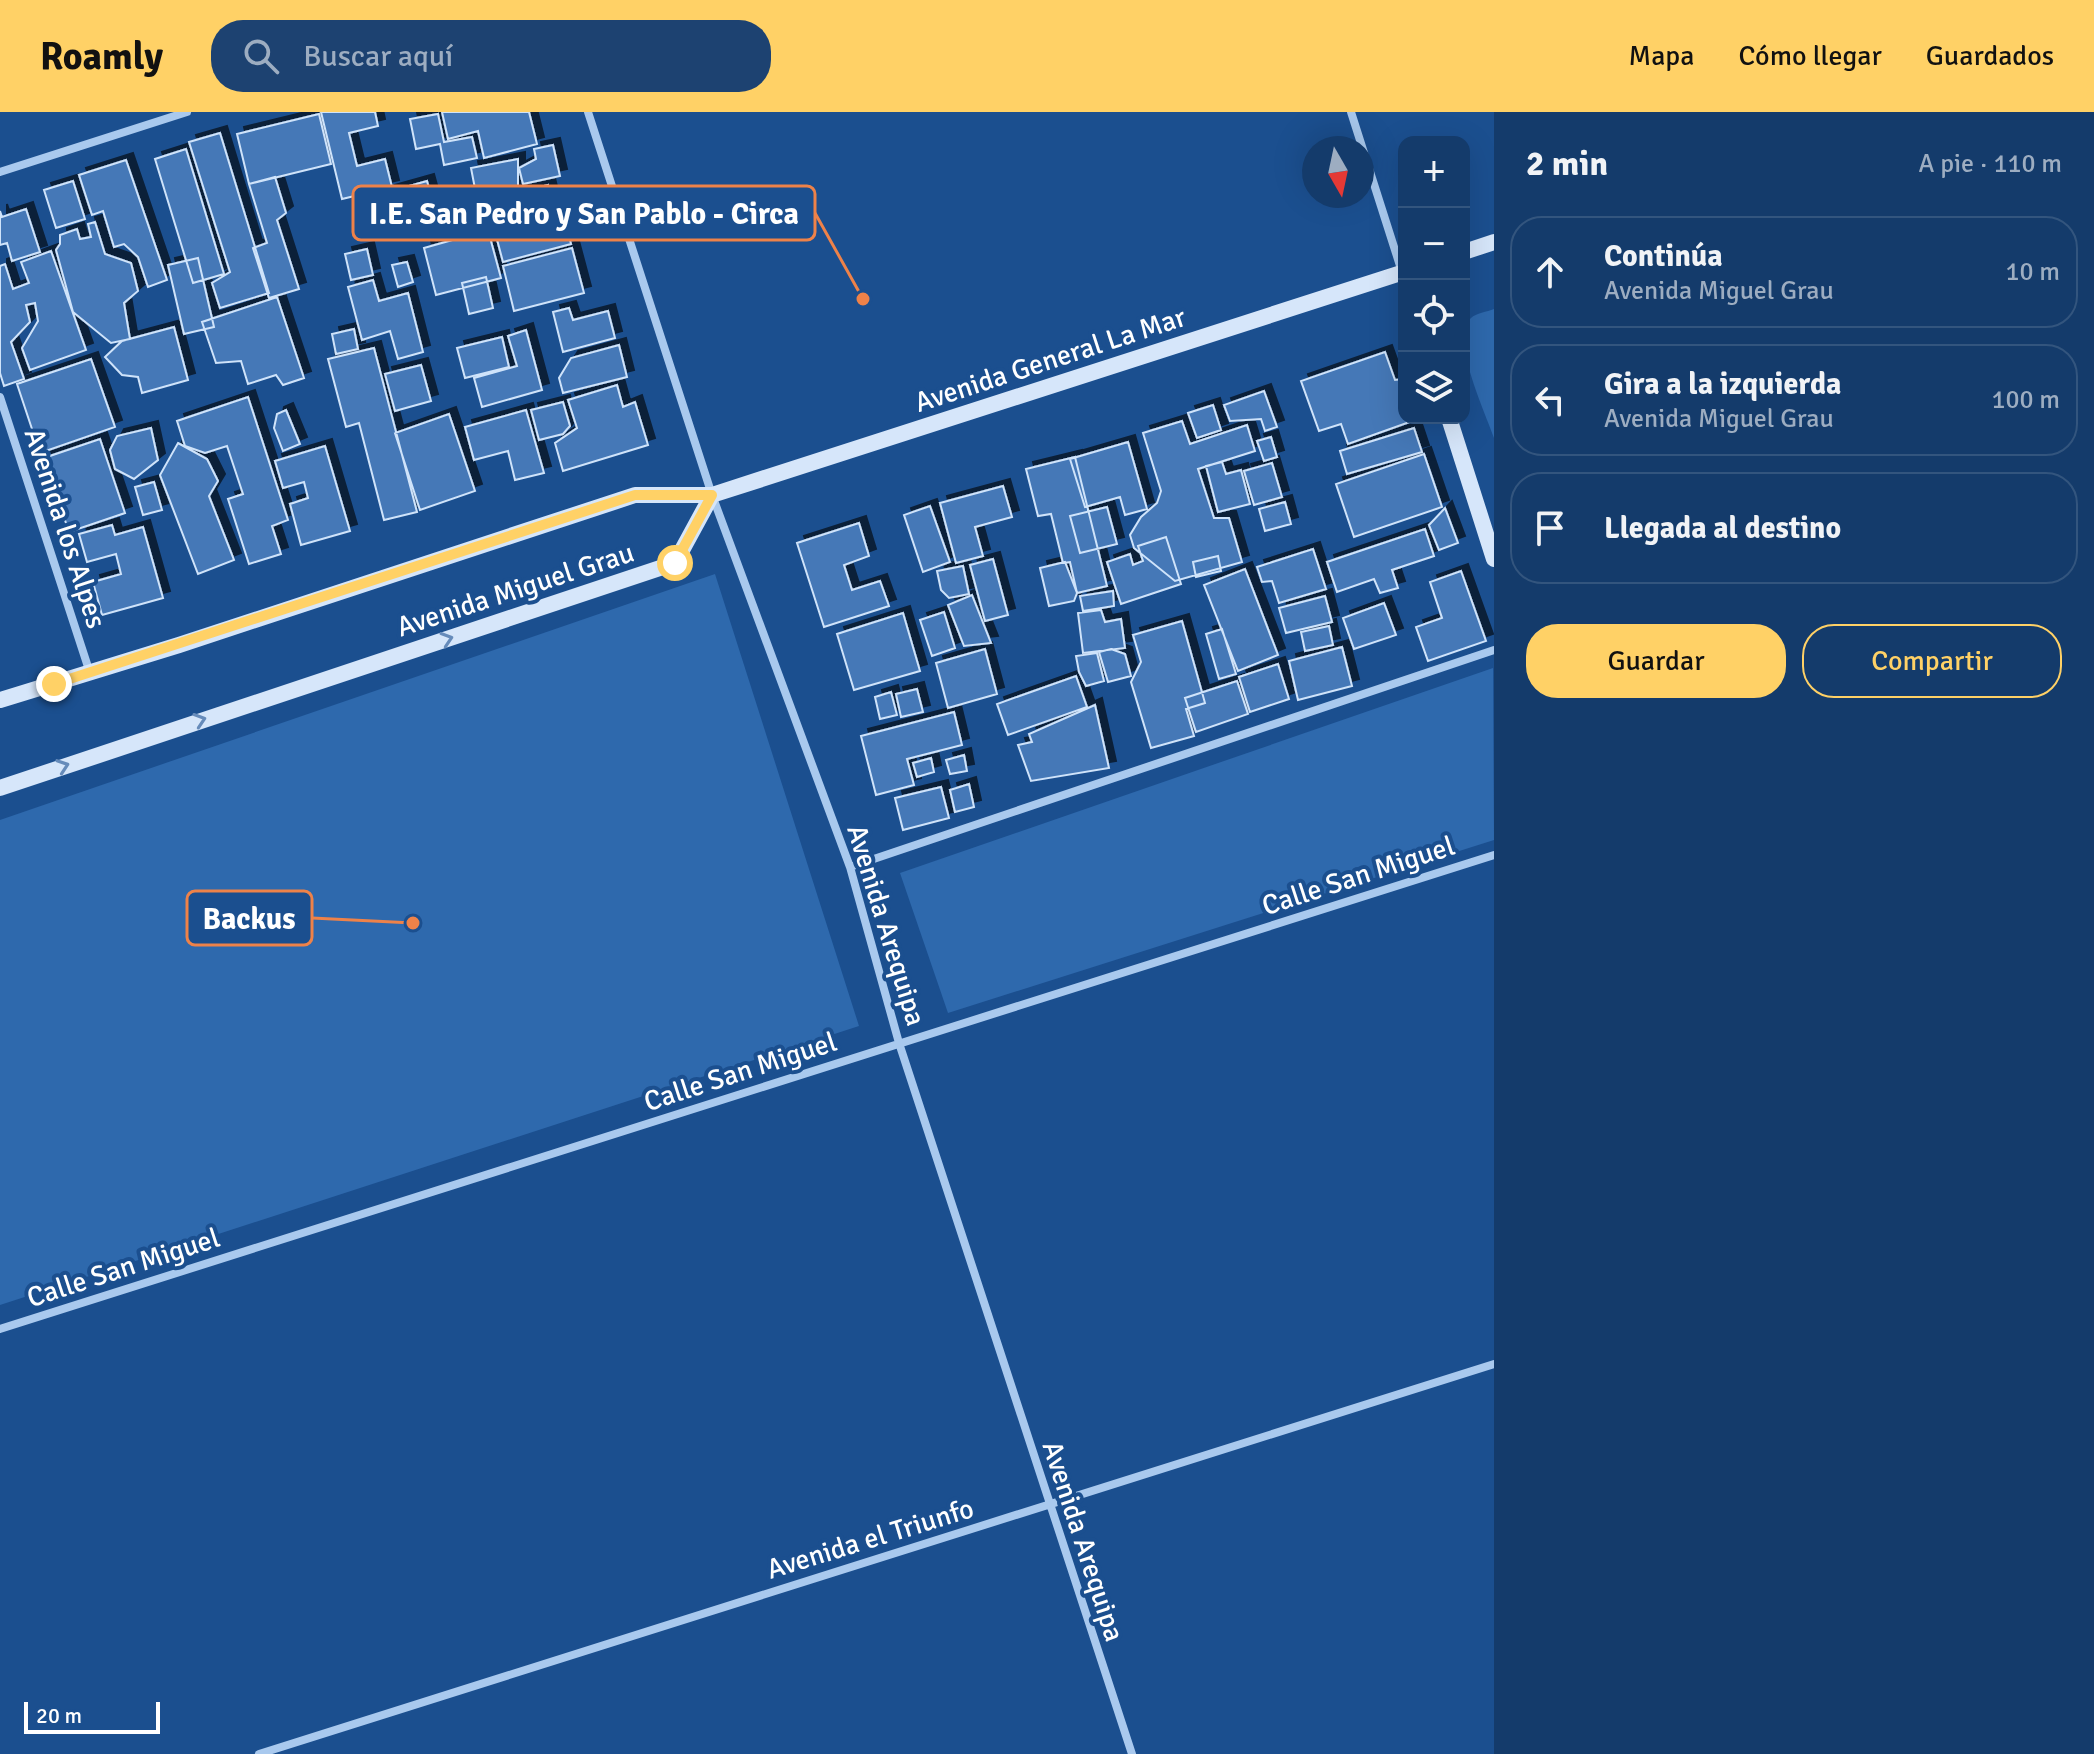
<!DOCTYPE html>
<html lang="es">
<head>
<meta charset="utf-8">
<style>
	body { margin:0; font-family:Signika,sans-serif; background:#1d4271; color:#f1f3f6 }
	.controls { position:absolute; right:24px; top:24px; display:grid; overflow:hidden; border-radius:16px; box-shadow:0 8px 32px #0002 }
	.controls button { width:72px; height:72px; display:grid; place-items:center; padding:0; border:0; border-bottom:2px solid #33557e; background:#143b6b; color:#f1f3f6; font:40px sans-serif }
	.compass { position:absolute; left:1302px; top:24px; width:72px; height:72px; border-radius:50%; background:#143b6b; box-shadow:0 8px 32px #0002; rotate:171deg }
	.scale { position:absolute; left:24px; bottom:20px; width:136px; box-sizing:border-box; padding-left:8px; border:4px solid #fff; border-top:0; font-size:22px; line-height:28px; white-space:nowrap; color:#fff; -webkit-text-stroke:6px #1b4f8f; paint-order:stroke }
	.stop { position:absolute; width:24px; height:24px; margin:-18px; border:6px solid #ffd166; border-radius:50%; background:#fff }
	.stop.end { background:#ffd166; border-color:#fff; box-shadow:0 2px 8px #0008 }
	.list { margin:0; padding:0; list-style:none }
	h2 { display:flex; justify-content:space-between; align-items:center; height:104px; margin:0; padding:0 32px; font-size:34px }
	h2 small { font-size:26px; font-weight:400; color:#9dadc1 }
	.list li { display:grid; grid-template-columns:52px 1fr auto; gap:24px; align-items:center; box-sizing:border-box; height:112px; margin:0 16px 16px; padding:0 16px; border:2px solid #33557e; border-radius:32px }
	.list b { display:block; font-size:30px; white-space:nowrap }
	.list p { margin:0; font-size:26px; white-space:nowrap; color:#9dadc1 }
	.list em { font-size:26px; font-style:normal; color:#9dadc1 }
	.actions { display:flex; gap:16px; padding:24px 32px }
	.actions a { flex:1; padding:18px 0; border:2px solid #ffd166; border-radius:32px; text-align:center; font-size:28px; color:#ffd166 }
	.actions .main { background:#ffd166; color:#111 }
	.icon { flex:none; width:44px; height:44px; fill:none; stroke:currentColor; stroke-width:2; stroke-linecap:round; stroke-linejoin:round }
	.map { position:relative; flex:none; width:1494px; height:1642px; overflow:hidden }
	header { display:flex; align-items:center; gap:48px; box-sizing:border-box; height:112px; padding:0 40px; background:#ffd166; color:#111 }
	header strong { font-size:38px }
	nav { display:flex; gap:44px; margin-inline-start:auto; font-size:28px }
	.search { width:560px; height:72px; background:#1d4271; display:flex; align-items:center; gap:20px; box-sizing:border-box; padding:0 28px; border-radius:32px; color:#9dadc1; font-size:30px }
	main { display:flex }
	aside { flex:1; background:#143b6b }
	.map>svg:first-child { display:block }
</style>
</head>
<body>
<header>
<strong>Roamly</strong>
<div class="search"><svg class="icon" aria-label="search" viewBox="0 0 24 24"><circle cx="10" cy="10" r="6"/><path d="M15 15l6 6"/></svg>Buscar aquí</div>
<nav><a>Mapa</a><a>Cómo llegar</a><a>Guardados</a></nav>
</header>
<main>
<div class="map">
<svg width="1494" height="1642" viewBox="0 0 1494 1642">
	<defs>
		<filter id="shadow"><feDropShadow dx="7" dy="-7" stdDeviation="0" flood-color="#0009"/></filter>
	</defs>
	<rect width="100%" height="100%" fill="#1b4f8f"/>
	<path fill="#2e69ad" d="M1494 197V326C1486 302 1449 225 1471 206 1476 201 1487 200 1494 197Z
		M715 462 859 914 0 1193V708Z
		M1493 556 1494 728 948 901 900 761Z"/>
	<path fill="#4478b7" stroke="#cfe3fa" stroke-width="2" filter="url(#shadow)" d="M321 0H375L378 14 349 21 357 54 385 47 392 75 342 87Z
		M442 0H529L537 32 484 46 478 19 448 27Z
		M319 2 331 52 249 72 237 22Z
		M438 2 444 30 472 25 477 46 444 53 440 32 416 37 410 7Z
		M220 21 269 181 220 196 212 171 230 160 189 30Z
		M553 33 560 64 523 72 519 56 536 47 534 37Z
		M186 37 224 162 193 171 155 47Z
		M518 47V78L477 87 471 56Z
		M126 48 167 168 148 175 138 145 124 132 114 135 103 99 92 103 79 63Z
		M275 65 286 101 277 108 299 177 269 186 253 136 267 131 249 72Z
		M73 69 85 107 56 116 44 78Z
		M427 69 438 109 400 120 388 80Z
		M548 73 556 106 564 104 571 132 503 150 495 120 522 112 518 98 501 103 496 86Z
		M26 97 40 140 12 149 7 131 0 133V99L2 105Z
		M95 110 105 142 131 151 138 179 124 191 130 227 111 231 73 200 56 138 60 132V123L77 117 80 127 91 125 88 112Z
		M488 118 501 166 436 183 424 136Z
		M572 136 584 181 514 199 503 154Z
		M367 137 373 163 351 168 345 142Z
		M51 139 86 238 30 258 22 236 38 209 35 191 26 193 30 210 11 230 24 267 4 274 0 261V154L5 152 13 177 29 171 21 150Z
		M198 146 214 215 184 222 168 153Z
		M407 150 413 170 398 175 392 153Z
		M486 165 493 196 469 202 462 171Z
		M373 168 379 189 408 181 423 240 398 247 390 219 362 228 348 175Z
		M277 185 304 266 283 273 276 263 248 272 241 249 216 251 202 210Z
		M569 196 573 208 608 199 615 226 563 240 553 200Z
		M174 215 188 268 142 281 138 265 122 263 105 245 122 229Z
		M354 217 358 237 336 242 332 222Z
		M526 218 542 278 482 295 474 266 517 254 508 224Z
		M502 225 509 255 465 266 457 236Z
		M619 233 627 265 563 281 559 266 571 246Z
		M374 236 417 400 384 408 359 311 346 315 328 247Z
		M1385 240 1395 268 1404 267V306L1418 307 1348 332 1341 312 1319 319 1301 269Z
		M91 247 115 315 40 341 17 272Z
		M421 253 431 289 395 299 385 262Z
		M617 273 623 295 635 290 648 333 563 359 555 331 577 316 568 288Z
		M1264 279 1277 315 1265 319 1261 307 1230 309 1224 293Z
		M248 285 288 408 272 414 281 442 249 452 228 387 243 382 227 334 205 341 185 334 177 309Z
		M563 290 570 314 563 322 539 328 531 298Z
		M1213 293 1221 318 1197 326 1188 301Z
		M286 298 300 332 283 339 274 316 277 302Z
		M526 298 544 361 515 368 508 339 474 348 465 315Z
		M449 302 475 379 420 398 395 321Z
		M1182 309 1190 332 1247 313 1255 339 1198 357 1214 406H1229L1242 450 1175 469 1134 436 1130 423 1141 405 1157 391 1161 379 1143 321Z
		M151 316 158 348 134 367 115 357 110 338 117 324Z
		M1414 316 1422 340 1347 362 1340 339Z
		M1271 325 1277 345 1264 349 1257 329Z
		M100 327 125 401 69 420 44 346Z
		M1128 330 1147 397 1125 403 1120 385 1085 395 1070 347Z
		M178 331 207 347 218 369 209 384 234 448 198 462 160 363Z
		M325 334 350 419 301 433 290 392 308 386 304 370 283 376 275 349Z
		M1424 342 1442 395 1354 425 1336 372Z
		M1075 345 1107 474 1077 481 1070 450 1063 451 1051 402 1038 404 1026 357Z
		M1222 350 1226 362 1241 358 1250 392 1218 400 1206 354Z
		M1272 351 1282 385 1254 393 1244 359Z
		M154 370 162 398 143 403 135 375Z
		M1003 374 1012 405 975 415 983 444 956 451 940 391Z
		M1285 390 1291 412 1265 419 1259 397Z
		M930 394 950 450 923 460 904 403Z
		M1107 395 1117 432 1080 441 1070 404Z
		M1445 396 1458 431 1439 438 1429 413Z
		M859 411 869 444 844 453 852 478 880 469 889 494 824 515 797 431Z
		M112 413 115 423 143 415 163 486 102 503 93 470 121 462 116 442 87 450 79 422Z
		M1425 417 1434 444 1392 458 1398 476 1380 481 1374 467 1337 480 1327 450Z
		M1166 425 1181 472 1121 492 1107 450 1130 442 1133 453 1143 449 1138 434Z
		M1313 437 1326 477 1279 491 1272 469 1262 470 1257 455Z
		M1218 444 1221 459 1196 465 1193 450Z
		M993 447 1008 503 985 509 970 453Z
		M1065 450 1077 481 1074 489 1049 494 1040 456Z
		M963 454 969 482 949 486 941 478 937 459Z
		M1245 457 1278 543 1238 559 1204 473Z
		M1461 459 1486 529 1428 549 1416 515 1442 506 1430 470Z
		M1113 479 1114 494 1083 499 1080 484Z
		M972 483 991 531 964 534 948 493Z
		M1325 484 1332 510 1286 521 1279 496Z
		M1384 491 1396 523 1354 537 1343 506Z
		M1101 498 1105 510 1121 507 1125 536 1083 541 1078 501Z
		M944 500 955 536 932 544 920 508Z
		M903 501 920 559 854 578 837 522Z
		M1182 509 1205 591 1186 597 1194 624 1151 636 1131 570 1141 550 1133 523Z
		M1329 514 1333 533 1305 539 1301 520Z
		M1222 517 1236 562 1219 567 1206 522Z
		M1342 535 1352 574 1298 588 1289 549Z
		M985 537 997 582 948 596 936 551Z
		M1111 537 1125 542 1131 564 1108 570 1099 540Z
		M1097 541 1104 569 1086 574 1079 560 1076 544Z
		M1278 552 1289 587 1250 600 1239 565Z
		M1076 564 1087 595 1008 623 997 592Z
		M1237 569 1248 602 1196 620 1185 586Z
		M917 577 923 600 901 605 896 582Z
		M891 580 897 603 880 607 875 585Z
		M1095 593 1109 656 1031 669 1018 633 1032 630 1029 622Z
		M954 600 962 633 907 647 914 673 876 683 861 624Z
		M964 643 967 659 950 662 946 648Z
		M931 646 934 660 917 665 913 651Z
		M969 672 974 695 955 700 950 678Z
		M941 675 949 706 903 718 895 686Z"/>
	<g fill="none" stroke-linecap="round" stroke-linejoin="round">
		<path stroke="#a9c9ee" stroke-width="8" d="M588 0 712 383 850 755 899 931 1132 1642
			M1351 0 1402 160
			M0 60 187 0
			M0 285 90 561
			M850 755 1494 538
			M0 1217 1494 743
			M259 1642 1494 1252"/>
		<path stroke="#d6e6fa" stroke-width="16" d="M1464 140 1494 130
			M1449 306 1494 447
			M0 588 179 533 635 383H712L1404 160
			M0 676 675 451 712 383"/>
	</g>
	<defs><path id="oneway-chevron" d="M-2-3.5L2.5 0L-2 3.5" fill="none" stroke-width="1.6" stroke-linecap="round" stroke-linejoin="round" transform="scale(2)"/></defs>
	<g stroke="#668bba">
		<use href="#oneway-chevron" transform="translate(447 527) rotate(-18)"/>
		<use href="#oneway-chevron" transform="translate(200 608) rotate(-18)"/>
		<use href="#oneway-chevron" transform="translate(63 654) rotate(-19)"/>
	</g>
	<g fill="none" stroke-linecap="round" stroke-linejoin="round">
		<path stroke="#ffd166" stroke-width="10" d="M54 572 635 383H712L675 451"/>
	</g>
	<g text-anchor="middle" stroke-width="8" stroke-linejoin="round" paint-order="stroke">
		<g font-size="28" fill="#fff" stroke="#1b4f8f">
			<text transform="translate(1050 247) rotate(-18)" y="10">Avenida General La Mar</text>
			<text transform="translate(66 416) rotate(72)" y="10">Avenida los Alpes</text>
			<text transform="translate(515 477) rotate(-18)" y="10">Avenida Miguel Grau</text>
			<text transform="translate(1358 763) rotate(-18)" y="10">Calle San Miguel</text>
			<text transform="translate(887 813) rotate(73)" y="10">Avenida Arequipa</text>
			<text transform="translate(740 959) rotate(-18)" y="10">Calle San Miguel</text>
			<text transform="translate(123 1155) rotate(-18)" y="10">Calle San Miguel</text>
			<text transform="translate(870 1426) rotate(-17)" y="10">Avenida el Triunfo</text>
			<text transform="translate(1084 1429) rotate(72)" y="10">Avenida Arequipa</text>
		</g>
	</g>
	<path fill="none" stroke="#ee8249" stroke-width="3" d="M863 187L815 101M413 811L312 806"/>
	<g fill="#ee8249" stroke="#1b4f8f" stroke-width="3">
		<circle cx="863" cy="187" r="8"/>
		<circle cx="413" cy="811" r="8"/>
	</g>
	<g fill="#1b4f8f" stroke="#ee8249" stroke-width="3">
		<rect x="353" y="74" width="462" height="54" rx="8"/>
		<rect x="187" y="779" width="125" height="54" rx="8"/>
	</g>
	<g font-size="30" text-anchor="middle" font-weight="bold" fill="#fff">
		<text x="584" y="112">I.E. San Pedro y San Pablo - Circa</text>
		<text x="249" y="817">Backus</text>
	</g>
</svg>
<div class="controls">
<button>+</button>
<button>−</button>
<button><svg class="icon" aria-label="locate" viewBox="0 0 24 24"><circle cx="12" cy="12" r="6"/><path d="M12 2v4M12 18v4M2 12h4M18 12h4"/></svg></button>
<button><svg class="icon" aria-label="layers" viewBox="0 0 24 24"><path d="M12 4l9 5-9 5-9-5zM3 14l9 5 9-5"/></svg></button>
</div>
<svg class="compass" viewBox="-18 -18 36 36"><path d="M0-13l5 13h-10z" fill="#e53935"/><path d="M0 13l5-13h-10z" fill="#9dadc1"/></svg>
<div class="scale">20 m</div>
<div class="stop" style="left:675px;top:451px"></div>
<div class="stop end" style="left:54px;top:572px"></div>
</div>
<aside>
<h2>2 min<small>A pie · 110 m</small></h2>
<ul class="list">
<li><svg class="icon" aria-label="ahead" viewBox="0 0 24 24"><path d="M12 20V5M6 11l6-6 6 6"/></svg><div><b>Continúa</b><p>Avenida Miguel Grau</p></div><em>10 m</em></li>
<li><svg class="icon" aria-label="left" viewBox="0 0 24 24"><path d="M17 20v-9H6M10 6l-5 5 5 5"/></svg><div><b>Gira a la izquierda</b><p>Avenida Miguel Grau</p></div><em>100 m</em></li>
<li><svg class="icon" aria-label="arrive" viewBox="0 0 24 24"><path d="M6 21V4h12l-3 4 3 4H6"/></svg><div><b>Llegada al destino</b></div></li>
</ul>
<div class="actions"><a class="main">Guardar</a><a>Compartir</a></div>
</aside>
</main>
</body>
</html>
